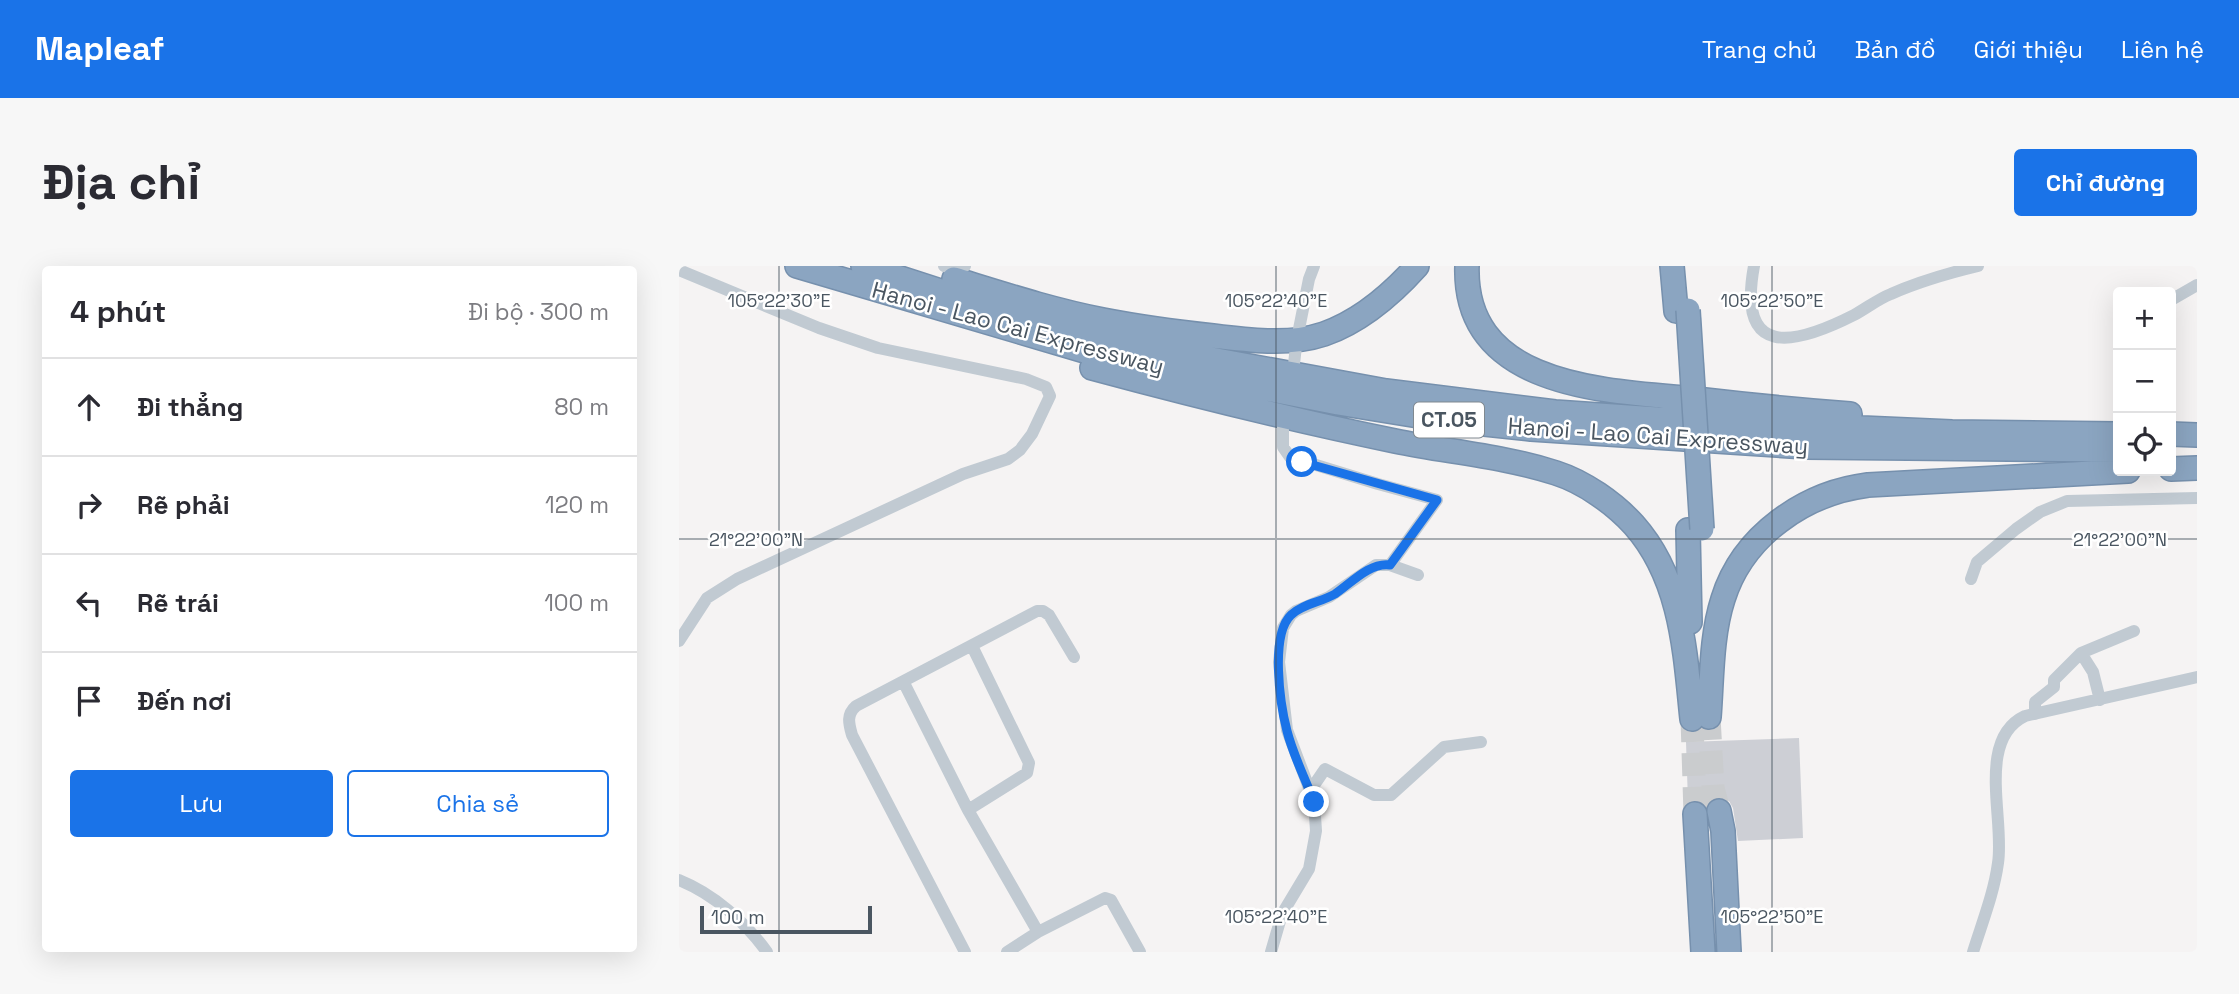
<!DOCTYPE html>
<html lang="vi">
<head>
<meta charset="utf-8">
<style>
	body { margin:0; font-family:"Space Grotesk",sans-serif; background:#f7f7f7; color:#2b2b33 }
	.controls { position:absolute; right:21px; top:21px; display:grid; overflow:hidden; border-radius:7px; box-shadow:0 7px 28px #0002 }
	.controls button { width:63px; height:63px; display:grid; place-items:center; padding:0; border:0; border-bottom:2px solid #e1e1e2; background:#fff; color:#2b2b33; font:35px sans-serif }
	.scale { position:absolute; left:21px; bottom:18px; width:172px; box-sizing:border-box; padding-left:7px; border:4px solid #4a5661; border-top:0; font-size:19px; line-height:24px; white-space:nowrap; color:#4a5661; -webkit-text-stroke:5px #fff; paint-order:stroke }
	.stop { position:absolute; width:21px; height:21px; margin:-16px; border:5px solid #1a73e8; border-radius:50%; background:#fff }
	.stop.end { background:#1a73e8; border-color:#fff; box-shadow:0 2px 7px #0008 }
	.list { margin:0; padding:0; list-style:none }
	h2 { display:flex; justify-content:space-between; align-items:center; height:91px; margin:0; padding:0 28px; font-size:30px }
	h2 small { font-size:23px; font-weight:400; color:#7c7c81 }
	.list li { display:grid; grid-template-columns:46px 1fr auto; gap:21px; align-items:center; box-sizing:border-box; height:98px; padding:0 28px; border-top:2px solid #e1e1e2 }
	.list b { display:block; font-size:26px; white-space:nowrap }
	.list em { font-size:23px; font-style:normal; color:#7c7c81 }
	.actions { display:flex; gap:14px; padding:21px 28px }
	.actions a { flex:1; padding:16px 0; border:2px solid #1a73e8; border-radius:7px; text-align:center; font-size:24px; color:#1a73e8 }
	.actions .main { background:#1a73e8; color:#fff }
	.icon { flex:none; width:38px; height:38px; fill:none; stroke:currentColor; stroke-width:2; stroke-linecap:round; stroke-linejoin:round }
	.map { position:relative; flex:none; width:1518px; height:686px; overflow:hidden; border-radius:7px }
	header { display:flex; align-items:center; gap:42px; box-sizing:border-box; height:98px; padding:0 35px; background:#1a73e8; color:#fff }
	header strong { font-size:33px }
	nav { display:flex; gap:38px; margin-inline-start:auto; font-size:24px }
	.intro { display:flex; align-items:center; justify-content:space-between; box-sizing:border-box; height:168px; padding:0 42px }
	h1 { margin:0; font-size:49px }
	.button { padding:18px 32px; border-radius:7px; background:#1a73e8; color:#fff; font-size:24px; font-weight:700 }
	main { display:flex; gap:42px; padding:0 42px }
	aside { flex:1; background:#fff; border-radius:7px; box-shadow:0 7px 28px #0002 }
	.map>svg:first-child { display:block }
</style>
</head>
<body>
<header>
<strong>Mapleaf</strong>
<nav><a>Trang chủ</a><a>Bản đồ</a><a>Giới thiệu</a><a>Liên hệ</a></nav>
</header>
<div class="intro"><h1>Địa chỉ</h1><a class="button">Chỉ đường</a></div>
<main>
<aside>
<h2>4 phút<small>Đi bộ · 300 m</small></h2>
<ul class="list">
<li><svg class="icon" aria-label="ahead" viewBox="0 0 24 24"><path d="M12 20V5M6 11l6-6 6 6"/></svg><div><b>Đi thẳng</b></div><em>80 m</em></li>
<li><svg class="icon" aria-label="right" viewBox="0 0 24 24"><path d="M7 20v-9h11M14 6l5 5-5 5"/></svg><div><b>Rẽ phải</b></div><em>120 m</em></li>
<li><svg class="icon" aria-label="left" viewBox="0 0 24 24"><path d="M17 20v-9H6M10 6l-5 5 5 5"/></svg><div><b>Rẽ trái</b></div><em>100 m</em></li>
<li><svg class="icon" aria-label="arrive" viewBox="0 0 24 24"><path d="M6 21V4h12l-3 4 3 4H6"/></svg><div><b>Đến nơi</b></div></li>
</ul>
<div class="actions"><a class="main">Lưu</a><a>Chia sẻ</a></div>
</aside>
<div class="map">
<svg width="1518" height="686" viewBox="0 0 1518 686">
	<rect width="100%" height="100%" fill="#f5f3f3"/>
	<path fill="#cdcfd5" d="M1120 472 1124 572 1059 575 1054 542 1050 535 1038 531 1031 534 1027 540 1016 534 1009 536 1007 476Z"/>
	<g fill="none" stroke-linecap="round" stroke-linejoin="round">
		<path stroke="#caccce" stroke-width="23" stroke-dasharray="23 11" stroke-linecap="butt" d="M1030 451 1034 522 1040 545
			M1013 453 1016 548"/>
		<defs>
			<path id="motorway" d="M118 0 426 91 659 137 758 153 852 163 1127 181 1439 184
				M184 0 314 42 428 74 707 125 876 146 978 153 1273 166 1439 168
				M788 0C784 123 930 125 1017 133 1068 139 1120 144 1171 148
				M993 0 997 45
				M275 13C324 28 373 44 424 54 460 61 497 66 534 70 570 74 609 80 645 68 682 55 712 29 738 0
				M413 102C513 129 614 154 716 175 769 186 825 190 877 207 905 216 935 237 955 259 1003 313 1006 386 1013 453
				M1492 168 1518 169
				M1492 203 1518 202
				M1009 264 1011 356
				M1030 451C1033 413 1032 370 1044 333 1064 269 1126 227 1189 219L1449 205
				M1040 545 1044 565 1050 686
				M1016 548 1024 686"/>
		</defs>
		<use href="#motorway" stroke="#7690ad" stroke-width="26"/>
		<path stroke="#c1cad2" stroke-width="12" d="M265 0 280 3 286 0
			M1075 0C1058 92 1114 80 1175 49 1188 42 1199 33 1212 28 1239 16 1270 7 1299 0
			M0 4 140 62 199 82 347 113 367 121 371 130 353 168 341 184 329 193 284 208 58 313 28 332 0 375
			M1492 34 1518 19
			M620 63 630 13 635 0
			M615 98 617 80
			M604 161V181L611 191 699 218 758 234 711 299
			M1292 313 1298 296 1337 263 1361 246 1388 235 1518 232
			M293 380 350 497 348 507 289 544 359 666 328 686
			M225 417 289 544
			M1421 434 1414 406 1402 387 1455 365
			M1356 448V436L1375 421V414L1402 387
			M631 525 646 503 695 529H712L765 481 802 476
			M0 614C35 628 66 656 88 686
			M359 666 426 632 432 634 461 686
			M286 686 173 469C170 458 167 449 177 440L358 345H364L370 349 395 391
			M592 686 603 648 630 603 637 565 635 535 608 464 600 396 604 362 612 349 617 345 650 331 697 299H711L739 309
			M1294 686C1303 657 1315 627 1319 597 1326 554 1297 473 1346 450L1518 411"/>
		<use href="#motorway" stroke="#8ba5c1" stroke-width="23"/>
		<defs>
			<path id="motorway-bridge" d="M1009 44 1023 263"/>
		</defs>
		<use href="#motorway-bridge" stroke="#7690ad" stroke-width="26" stroke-linecap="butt"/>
		<use href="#motorway-bridge" stroke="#8ba5c1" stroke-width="23"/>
	</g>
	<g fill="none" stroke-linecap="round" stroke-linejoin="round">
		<path stroke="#1a73e8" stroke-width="9" d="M623 196 758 234 711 299C691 296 672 317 656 328 643 336 623 338 612 349 591 369 601 438 608 465 614 489 626 512 635 536"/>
	</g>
	<path fill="none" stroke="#4a5661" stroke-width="2" stroke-opacity="0.45" d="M100 0V686M597 0V686M1093 0V686M0 273H1518"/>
	<g text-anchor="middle" stroke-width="5" stroke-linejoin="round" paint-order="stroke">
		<rect fill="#fff" stroke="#808990" stroke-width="2" x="735" y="136.5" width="70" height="35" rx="5"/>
		<g font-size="21" font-weight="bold" fill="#4a5661">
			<text x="770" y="161">CT.05</text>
		</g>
		<g font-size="23" fill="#4a5661" stroke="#fff">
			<text transform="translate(339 62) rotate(15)" y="8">Hanoi - Lao Cai Expressway</text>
			<text transform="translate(979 170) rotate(4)" y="8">Hanoi - Lao Cai Expressway</text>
		</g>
	</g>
	<g font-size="18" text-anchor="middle" fill="#4a5661" stroke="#fff" stroke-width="5" stroke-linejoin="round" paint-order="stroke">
		<text x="100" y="41">105°22'30"E</text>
		<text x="597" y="41">105°22'40"E</text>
		<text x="1093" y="41">105°22'50"E</text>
		<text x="77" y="280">21°22'00"N</text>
		<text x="1441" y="280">21°22'00"N</text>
		<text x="597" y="657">105°22'40"E</text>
		<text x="1093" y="657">105°22'50"E</text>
	</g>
</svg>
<div class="controls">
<button>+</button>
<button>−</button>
<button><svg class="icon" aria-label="locate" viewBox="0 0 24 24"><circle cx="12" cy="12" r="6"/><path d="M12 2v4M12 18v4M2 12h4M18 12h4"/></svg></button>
</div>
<div class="scale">100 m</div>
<div class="stop" style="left:623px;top:196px"></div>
<div class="stop end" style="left:635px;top:536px"></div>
</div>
</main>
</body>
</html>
